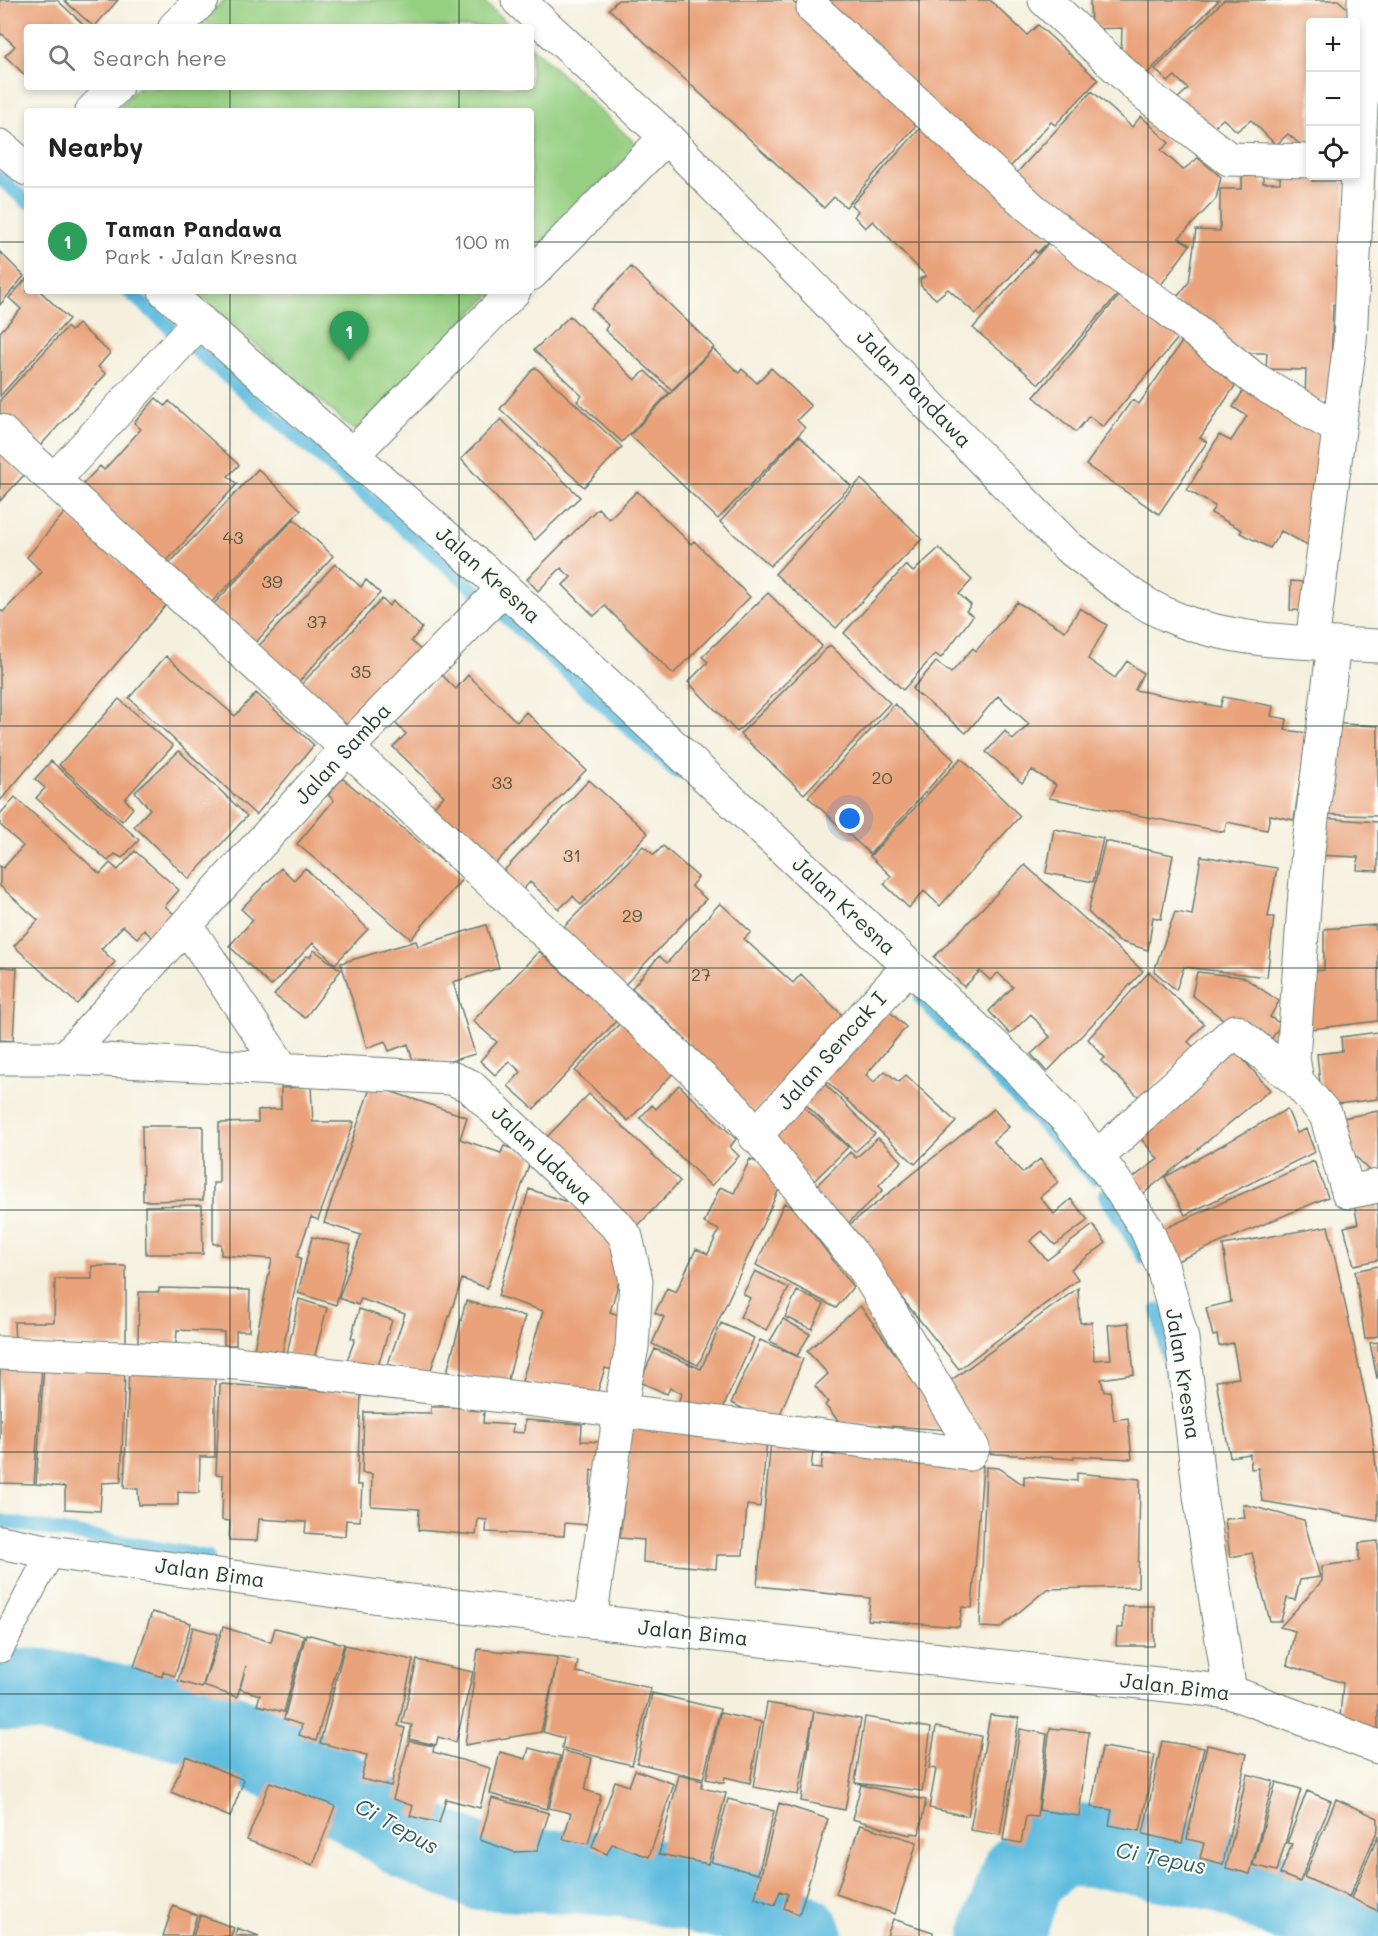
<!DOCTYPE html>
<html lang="en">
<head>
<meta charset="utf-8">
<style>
	body { margin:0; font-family:Mali,sans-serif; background:#f2f2f2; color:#222 }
	.controls { position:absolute; right:18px; top:18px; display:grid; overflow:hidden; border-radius:6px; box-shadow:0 3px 9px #0003 }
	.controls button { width:54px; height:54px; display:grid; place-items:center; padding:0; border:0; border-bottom:2px solid #e0e0e0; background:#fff; color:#222; font:30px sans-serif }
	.you { position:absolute; left:850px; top:819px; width:21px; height:21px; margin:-15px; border:4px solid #fff; border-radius:50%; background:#1a73e8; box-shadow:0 0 0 9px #1a73e833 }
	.badge { display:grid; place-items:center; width:39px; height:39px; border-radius:50%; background:#0b8043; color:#fff; font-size:20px; font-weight:700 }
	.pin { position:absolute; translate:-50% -50px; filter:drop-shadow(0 2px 3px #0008) }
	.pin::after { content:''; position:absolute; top:32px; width:21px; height:18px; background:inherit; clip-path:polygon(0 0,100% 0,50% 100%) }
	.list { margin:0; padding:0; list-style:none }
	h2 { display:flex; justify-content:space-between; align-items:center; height:78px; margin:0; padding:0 24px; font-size:26px }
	h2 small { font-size:20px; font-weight:400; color:#767676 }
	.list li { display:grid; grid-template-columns:39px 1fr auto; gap:18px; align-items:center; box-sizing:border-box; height:108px; padding:0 24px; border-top:2px solid #e0e0e0 }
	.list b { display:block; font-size:22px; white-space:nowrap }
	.list p { margin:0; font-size:20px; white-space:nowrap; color:#767676 }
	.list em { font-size:20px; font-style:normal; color:#767676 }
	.icon { flex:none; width:33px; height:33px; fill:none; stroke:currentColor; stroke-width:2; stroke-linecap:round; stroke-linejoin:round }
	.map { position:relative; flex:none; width:1378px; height:1936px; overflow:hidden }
	.search { position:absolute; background:#fff; box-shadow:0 3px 9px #0003; left:24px; top:24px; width:510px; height:66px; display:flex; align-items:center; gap:15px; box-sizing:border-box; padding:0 21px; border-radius:6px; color:#767676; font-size:22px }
	.panel { position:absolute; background:#fff; box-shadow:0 3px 9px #0003; left:24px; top:108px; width:510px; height:186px; border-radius:6px }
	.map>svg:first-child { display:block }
</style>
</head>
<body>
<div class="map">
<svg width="1378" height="1936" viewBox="0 0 1378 1936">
	<rect width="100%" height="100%" fill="#fdfcf7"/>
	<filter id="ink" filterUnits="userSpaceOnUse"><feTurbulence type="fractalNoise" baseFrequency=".0167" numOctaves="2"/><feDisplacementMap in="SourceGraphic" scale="12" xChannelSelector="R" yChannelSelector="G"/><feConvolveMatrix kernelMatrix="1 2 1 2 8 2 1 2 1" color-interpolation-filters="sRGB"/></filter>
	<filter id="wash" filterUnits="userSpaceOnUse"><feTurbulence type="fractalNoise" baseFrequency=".008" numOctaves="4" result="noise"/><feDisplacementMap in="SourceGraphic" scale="24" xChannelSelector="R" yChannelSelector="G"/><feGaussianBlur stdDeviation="1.35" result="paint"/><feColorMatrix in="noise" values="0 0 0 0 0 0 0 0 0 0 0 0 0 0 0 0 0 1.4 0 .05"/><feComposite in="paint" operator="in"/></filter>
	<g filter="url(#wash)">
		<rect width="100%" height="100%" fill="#f5f0de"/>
		<path fill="#96cf82" stroke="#5a865b" stroke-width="1.5" d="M224 0H482L511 27H197Z
			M531 46 638 146 531 254V111H114L138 87H531Z
			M194 291H494L355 431Z"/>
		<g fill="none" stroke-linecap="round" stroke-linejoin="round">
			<path stroke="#61bddf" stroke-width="14" d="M0 178 27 202
				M128 291 174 331
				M191 346 488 601
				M493 605 677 772
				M920 998 1094 1178
				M1105 1195 1144 1257
				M1158 1310 1171 1374
				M0 1521 208 1557"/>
			<path stroke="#61bddf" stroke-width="84" d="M0 1689 44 1691 200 1723 302 1769 412 1839 480 1868 625 1875 731 1899 777 1921 801 1936
				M1002 1936 1023 1874 1058 1844 1107 1847 1223 1871 1344 1925 1359 1936"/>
		</g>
		<g id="blocks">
			<path fill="#e9a279" d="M0 0H57L86 27H27V77L5 56 15 46 2 34 0 36Z
				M64 0H118L94 27Z
				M618 0H791L921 120 846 207 834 197 824 208 609 9Z
				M820 0H990L1027 35 1038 25 1098 80 1055 125 1051 122 1004 174Z
				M1090 0H1219L1142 79 1121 59 1122 28 1091 29Z
				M1224 0H1338L1357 17 1353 22H1310V144L1303 147 1288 134 1276 145 1251 120 1237 131 1223 119 1204 135 1178 98 1188 89 1175 76 1168 82 1155 69Z
				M1092 91 1132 127 1141 116 1169 143 1161 150 1183 170 1198 158 1221 177 1216 199 1179 238 1190 245 1156 292 1012 178Z
				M925 123 1053 238 1037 253 1035 250 976 314 948 289 936 299 921 286 920 279 926 276 873 221 865 228 854 216 858 211 851 205Z
				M1281 164 1312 176V181H1345L1343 304H1333L1330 401 1305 400 1306 370 1266 369 1267 353H1240L1174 301 1189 282 1196 230 1220 231V189H1242V174H1263V183H1280Z
				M1051 240 1120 292 1039 384 973 328Z
				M0 252 24 276 0 305Z
				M631 267 714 347 672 390 605 330 608 325 591 308Z
				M27 278V291H40L69 319 0 396V332L21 309 9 298Z
				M1123 291 1179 337 1103 427 1089 416 1076 432 1034 397Z
				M570 316 635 380 645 371 669 393 622 442 577 401 582 396 534 350Z
				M78 324 110 353 98 367 106 374 38 448 0 413V400L67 327 71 331Z
				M1184 339 1241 377 1200 438 1207 442 1159 514 1086 465 1132 400 1139 404Z
				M713 349 739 373 742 369 757 383 771 368 811 406 797 420 805 428 718 519 630 435Z
				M535 367 622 447 584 487 500 409Z
				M1248 383 1328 440 1308 545 1281 531 1270 548 1240 533 1242 530 1211 513 1215 506 1187 490 1219 435 1231 441 1247 416 1233 407Z
				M156 398 165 406 169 401 239 465 228 476 237 484 165 563 81 486 100 466 104 470 141 429 134 423Z
				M501 419 580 497 535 540 461 459Z
				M799 436 851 486 770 566 720 522Z
				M0 452 24 475 0 501Z
				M258 469 301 510 209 605 166 567Z
				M861 479 922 539 836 628 775 574Z
				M637 491 691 544 694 541 750 597 673 674 605 606 594 616 563 585 571 577 561 568 538 591 527 579 598 508 609 519Z
				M65 512 166 605 0 801V610L3 612 42 572 27 557Z
				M294 519 333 556 251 648 209 609Z
				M939 548 972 580 959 594 971 605 966 611 973 616 941 658 935 654 903 690 844 633 906 565 913 572Z
				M335 564 361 587 366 580 380 593 294 687 254 651Z
				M1291 581 1314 583V611L1290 610Z
				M768 593 822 646 737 732 688 682 708 662 702 657Z
				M382 599 389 606 393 601 422 628 411 641 426 655 348 738 296 690Z
				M1017 602 1065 631 1080 608 1107 625 1088 659 1115 678 1127 661 1143 673 1135 690 1220 707 1223 697 1273 706 1271 716 1287 719 1285 730 1307 733 1294 820 1270 815 1267 830 1227 822 1224 832 1049 798 1056 785 1032 770 1022 783 986 752 1005 731 1013 740 1029 724 998 696 966 733 912 689 936 662 951 673 973 648 976 651Z
				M830 645 890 703 804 794 740 734Z
				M166 656 235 716 256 693 314 745 256 815 129 698Z
				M442 675 456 689 468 675 517 722 526 712 586 770 488 871 428 812 444 796 393 747 406 734 395 723Z
				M119 699 173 746 125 799 133 808 122 821 59 765Z
				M895 704 954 760 870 854 808 797Z
				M1326 723 1378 726V816L1316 814Z
				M179 751 247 816 189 879 134 826 150 809 135 792Z
				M961 758 1020 816 940 906 924 891 909 908 884 884 891 876 870 856Z
				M51 761 139 840 122 858 115 854 108 861 36 798 45 788 35 779Z
				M342 778 463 878 411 939 297 844 334 800 328 795Z
				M589 780 648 833 581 905 573 896 559 909 530 882 514 899 495 880Z
				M15 797 100 874 110 863 118 870 135 851 179 890 165 906 176 916 155 940 144 930 137 938 123 926 101 949 115 962 77 1004 14 946 38 920 0 886V866L3 868 23 846 0 825V814Z
				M1319 818 1378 822V871L1357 870 1358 857 1315 855Z
				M1054 829 1103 838 1093 882 1046 873Z
				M1105 841 1173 855 1161 919 1153 917 1148 950 1118 941 1088 912Z
				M643 846 654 855 663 846 698 877 691 886 706 899 619 991 558 933Z
				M1201 856 1277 868 1268 917H1274L1267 977 1184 967 1176 990 1154 971 1175 912 1192 915Z
				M1025 865 1143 971 1047 1072 1031 1054 1050 1037 1031 1014 1010 1034 989 1011 1013 987 998 973 990 980 980 971 964 987 934 957Z
				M281 868 294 880 305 868 368 929 335 964 313 943 271 986 229 946 253 920 241 909Z
				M720 903 751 932 744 939 793 983 801 974 842 1015 754 1113 682 1048 688 1042 632 988 659 956 667 963Z
				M486 925 499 968 453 982 475 1054 416 1071 408 1044 389 1051 385 1041 367 1048 341 963 416 941 418 946Z
				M1375 925 1378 940V1021L1303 1030 1306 972 1324 970V929Z
				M314 950 341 970 305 1018 274 995 306 956 310 957Z
				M539 951 587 995 590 991 619 1018 534 1109 508 1086 521 1072 509 1061 495 1075 480 1061 497 1042 473 1021Z
				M0 967 17 968 13 1041 0 1040Z
				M1149 972 1204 1024 1188 1042 1194 1047 1140 1098 1101 1061 1105 1058 1088 1039Z
				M1197 972 1243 977 1279 1001 1270 1017 1281 1024 1264 1051 1192 995Z
				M885 1007 906 1027 866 1075 874 1082 885 1071 899 1082 906 1075 956 1122 915 1164 822 1077Z
				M626 1017 679 1067 628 1121 575 1071Z
				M1378 1032V1099L1330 1105 1329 1093 1321 1094 1317 1054 1342 1051 1341 1037Z
				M1228 1042 1270 1090 1138 1198 1126 1183 1158 1159 1133 1129Z
				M822 1081 875 1134 855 1152 801 1100Z
				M371 1085 467 1117 460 1139 501 1153 504 1146 532 1156 487 1288 462 1279 428 1378 388 1364 405 1314 361 1299 358 1305 339 1298 361 1235 324 1223Z
				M679 1085 736 1139 730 1147 739 1156 711 1186 640 1118 652 1105 656 1109Z
				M311 1087 313 1122H354L318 1220 311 1217 297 1257 301 1258 281 1359 253 1354 272 1259 221 1255V1244H213V1183H219V1123L258 1122V1110L281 1109V1088Z
				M589 1094 680 1181 632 1232 541 1143Z
				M797 1101 848 1147 812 1183 763 1137Z
				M994 1109 1009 1127 993 1141 1023 1173 1040 1159 1058 1182 1040 1197 1054 1214 1071 1199 1088 1220 1055 1245 1042 1231 1030 1241 1047 1260 1093 1225 1106 1243 1071 1269 1078 1279 959 1369 901 1297 896 1300 843 1230Z
				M1287 1109 1297 1133 1306 1129 1315 1152 1185 1215 1165 1177Z
				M1378 1111V1177L1371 1173 1354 1154 1338 1119Z
				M142 1126H203V1200L143 1201Z
				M878 1138 902 1161 879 1185 883 1190 841 1230 807 1195 850 1152 856 1158Z
				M750 1159 785 1176 698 1365 652 1344 664 1317 655 1313 667 1288 676 1292 696 1249 708 1254 719 1230 704 1223 720 1187 734 1193Z
				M1314 1161 1328 1197 1172 1263 1159 1231Z
				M529 1189 573 1204 617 1248 614 1261 624 1264 610 1312 627 1318 622 1373 605 1368 595 1400 522 1381 543 1311 498 1296Z
				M1378 1199V1260L1354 1265 1344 1227 1358 1224 1354 1204Z
				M784 1203 794 1208 853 1287 836 1308 756 1265Z
				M202 1205 203 1254H146L145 1206Z
				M1328 1226 1370 1417 1378 1482V1521L1262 1501 1258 1468 1251 1469 1250 1454 1230 1457 1216 1381 1239 1378 1233 1343 1219 1346 1217 1335 1213 1336 1206 1308 1231 1302 1223 1245Z
				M312 1237 351 1245 336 1305 298 1293Z
				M92 1266H126V1347L15 1343 14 1322H54L55 1279H92Z
				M1378 1266V1336L1365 1339 1355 1271Z
				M755 1271 789 1288 766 1330 740 1317 750 1298 743 1294Z
				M159 1288 250 1290 249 1331H236V1345H224V1332L177 1330 176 1344 138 1342 139 1292H159Z
				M1078 1288 1080 1323 1092 1322 1094 1360 1111 1359 1108 1325 1129 1323 1134 1374 1101 1379 1104 1392 1110 1391 1114 1420 1128 1418 1132 1459 1074 1456V1459L983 1453 946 1384Z
				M797 1291 824 1304 812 1329 785 1317Z
				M299 1299 327 1308 314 1359 287 1354Z
				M466 1301 525 1316 507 1383 447 1372Z
				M860 1306 879 1331 950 1430 840 1423 825 1405 828 1402 815 1386 828 1374 807 1351Z
				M359 1309 392 1320 376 1373 346 1363 355 1339 351 1338Z
				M783 1319 810 1334 797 1356 770 1341Z
				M721 1323 754 1338 719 1417 679 1400 682 1393 670 1388 667 1394 640 1382 655 1349 701 1369Z
				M760 1340 803 1359 776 1424 731 1403Z
				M1378 1342V1378H1377L1370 1343Z
				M0 1363 42 1365 34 1484 0 1483Z
				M44 1365 125 1369 121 1482 102 1483 100 1511 65 1509V1487L36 1484Z
				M129 1369 215 1376V1457H200L199 1493 178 1492V1505H139L138 1489 124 1488Z
				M220 1384 361 1393 357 1485H362L360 1521 346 1520 345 1536 305 1533 306 1522 259 1519 257 1541 229 1540 230 1521 222 1520 223 1475 216 1474Z
				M431 1407H467L468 1410 484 1411 483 1423 513 1425 512 1432 524 1433 525 1420 582 1424 581 1441 605 1442 604 1471 591 1470 588 1525 565 1523 564 1536 486 1532 487 1520 478 1519 476 1535 418 1530 419 1509 371 1506 372 1474 362 1473 364 1412 431 1413Z
				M632 1427 767 1441 760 1507 747 1505 743 1555H717L716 1569 643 1562 644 1540 620 1538Z
				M771 1441 814 1445 811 1468 821 1469 823 1454 836 1455V1450L983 1466 972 1608 962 1607 959 1627 868 1620 870 1598 757 1586Z
				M986 1467 999 1468 1024 1485V1476L1077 1481V1473L1140 1479 1138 1587 1047 1589 1000 1628 980 1627Z
				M1243 1504 1304 1520 1320 1577 1300 1580 1295 1600 1287 1598 1281 1621H1270L1252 1553 1230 1557 1225 1519 1245 1518Z
				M1378 1541V1734L1340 1717 1343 1683 1287 1665 1295 1631 1280 1627 1322 1581V1566L1359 1561V1543Z
				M1123 1606H1154V1646H1116L1117 1628H1123Z
				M152 1612 191 1623 175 1676 163 1672 162 1677 134 1667Z
				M193 1627 218 1634 202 1688 178 1681Z
				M223 1627 271 1642 275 1628 304 1635 284 1712 257 1705 260 1695 240 1689 246 1666 237 1697 203 1686Z
				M306 1634 344 1644 316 1741 299 1735 302 1725 284 1719Z
				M345 1645 413 1660 398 1726 405 1728 391 1786 361 1779 367 1755 320 1743Z
				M478 1649 558 1657 541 1732 465 1745Z
				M558 1657 578 1661 576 1672 651 1688 632 1765 562 1748 564 1738 543 1732Z
				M417 1660 473 1672 456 1742 438 1737 436 1745 409 1739 412 1725 402 1723Z
				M652 1693 720 1709 703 1779 637 1763Z
				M767 1703 814 1711 798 1795 753 1787Z
				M814 1711 861 1719 845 1810 801 1801Z
				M720 1713 761 1722 750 1783 725 1777 724 1783 706 1779Z
				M990 1715 1019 1718 1000 1835 970 1830Z
				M865 1717 931 1728 922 1791 855 1783Z
				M936 1727 981 1736 968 1816 929 1808 936 1769 929 1768Z
				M1050 1728 1089 1732 1079 1816 1039 1810Z
				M1020 1729 1047 1734 1037 1817 1026 1816 1021 1843 1003 1840Z
				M409 1741 434 1746 433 1752 490 1768 480 1808 446 1799 439 1823 410 1816 413 1806 393 1799Z
				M1162 1741 1204 1748 1182 1843 1143 1834Z
				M1207 1745 1247 1754 1223 1864 1200 1858 1204 1843 1187 1839Z
				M1102 1747 1155 1755 1140 1831 1109 1825 1112 1810 1091 1807Z
				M529 1748 560 1756 547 1809 490 1794 500 1752 526 1759Z
				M563 1751 592 1758 585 1790 601 1795 588 1844 563 1839 571 1813 549 1808Z
				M186 1756 244 1780 230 1817 171 1792Z
				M635 1770 674 1784 649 1857 612 1844 607 1854 592 1847 615 1781 629 1786Z
				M1247 1774 1273 1781 1250 1874 1226 1868Z
				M679 1775 703 1781 701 1788 726 1793 708 1864 659 1854Z
				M270 1782 335 1806 313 1865 247 1840Z
				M1276 1782 1301 1789 1277 1871 1253 1865Z
				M861 1785 926 1800 919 1834 911 1833 910 1835 852 1819Z
				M1307 1791 1331 1801 1300 1882 1280 1874 1292 1844 1287 1843Z
				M492 1798 549 1813 537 1851 514 1852 480 1840Z
				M728 1799 774 1811 758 1874 711 1862Z
				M1336 1799 1378 1818V1829L1349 1897 1304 1877Z
				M779 1803 828 1819 799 1915 784 1908 788 1894 780 1891 775 1905 755 1898Z
				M860 1825 917 1842 895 1914 836 1894Z
				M1378 1836V1911L1351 1898Z
				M173 1906 197 1915 191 1936H163Z
				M200 1915 234 1928 231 1936H193Z
				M893 1919 933 1932V1936H887Z
				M237 1928 259 1936H235Z"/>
		</g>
	</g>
	<g filter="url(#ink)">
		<use href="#blocks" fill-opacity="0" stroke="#6a7c70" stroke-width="1.5"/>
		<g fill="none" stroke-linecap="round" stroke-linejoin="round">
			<defs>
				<path id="service" d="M0 1649 51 1552"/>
				<path id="minor" d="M518 0 666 137 1068 547C1101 571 1132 600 1170 616 1230 643 1313 643 1378 646
					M1045 0 1144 93 1229 159 1310 161
					M813 8 1030 207 1099 263 1166 308 1253 378 1339 429
					M175 27 202 0
					M92 111 116 87
					M0 146 27 169
					M531 274 666 137
					M165 291 504 588 909 966 1015 1065 1069 1122 1110 1174 1146 1228 1163 1268 1182 1339 1200 1496 1230 1692
					M0 431 347 748 736 1110 865 1270 973 1448 969 1454 237 1363 0 1353
					M352 455 514 291
					M54 480 200 321
					M1312 643 1350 342 1364 42V0
					M186 925 282 1068
					M0 1058H65L451 1078 470 1086 619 1228 626 1237 636 1281 632 1347 620 1410 590 1621
					M65 1058 347 748 504 588
					M1297 1081 1293 1058 1308 851 1334 644
					M755 1136 909 966
					M1097 1157 1235 1031 1297 1081 1326 1115 1348 1192 1378 1186"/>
				<path id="tertiary" d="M0 1542 51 1552 401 1600 1230 1692 1378 1747"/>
			</defs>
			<use href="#service" stroke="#6a7c70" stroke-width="29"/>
			<use href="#minor" stroke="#6a7c70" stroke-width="35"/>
			<use href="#tertiary" stroke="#6a7c70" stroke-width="35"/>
			<use href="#service" stroke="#fff" stroke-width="27"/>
			<use href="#minor" stroke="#fff" stroke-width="33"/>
			<use href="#tertiary" stroke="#fff" stroke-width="33"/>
		</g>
	</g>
	<path fill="none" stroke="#1f3d34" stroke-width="1.5" stroke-opacity="0.55" d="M230 0V27M459 0V27M689 0V1936M919 0V1936M1148 0V1936M230 87V111M459 87V111M0 242H27M531 242H1378M230 291V1936M459 291V1936M0 484H1378M0 726H1378M0 968H1378M0 1210H1378M0 1452H1378M0 1694H1378"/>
	<g text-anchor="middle" stroke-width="4.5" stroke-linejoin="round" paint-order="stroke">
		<g font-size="18" fill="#525645">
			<text x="233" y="544">43</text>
			<text x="272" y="588">39</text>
			<text x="317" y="628">37</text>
			<text x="361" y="678">35</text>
			<text x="882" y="784">20</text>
			<text x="502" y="789">33</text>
			<text x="572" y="862">31</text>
			<text x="632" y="922">29</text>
			<text x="701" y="981">27</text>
		</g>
		<g font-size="21" fill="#1f3d34" stroke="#fdfcf7">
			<text transform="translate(914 389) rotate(46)" y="7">Jalan Pandawa</text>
			<text transform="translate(488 575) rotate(42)" y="7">Jalan Kresna</text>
			<text transform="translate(343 754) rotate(-47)" y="7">Jalan Samba</text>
			<text transform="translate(844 906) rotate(43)" y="7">Jalan Kresna</text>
			<text transform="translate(832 1051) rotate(-48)" y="7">Jalan Sencak I</text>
			<text transform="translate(542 1155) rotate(44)" y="7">Jalan Udawa</text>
			<text transform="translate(1183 1374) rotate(81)" y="7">Jalan Kresna</text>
			<text transform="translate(210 1573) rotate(8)" y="7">Jalan Bima</text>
			<text transform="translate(693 1633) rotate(6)" y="7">Jalan Bima</text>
			<text transform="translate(1175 1687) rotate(7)" y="7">Jalan Bima</text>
		</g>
		<g font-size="22" font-style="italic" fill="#336367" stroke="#fdfcf7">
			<text transform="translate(397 1826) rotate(29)" y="8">Ci Tepus</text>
			<text transform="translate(1161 1858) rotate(11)" y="8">Ci Tepus</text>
		</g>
	</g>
</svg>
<div class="controls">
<button>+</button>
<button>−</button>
<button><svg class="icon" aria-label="locate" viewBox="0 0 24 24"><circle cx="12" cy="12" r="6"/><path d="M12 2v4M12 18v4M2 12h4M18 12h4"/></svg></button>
</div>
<div class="you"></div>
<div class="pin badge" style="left:349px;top:361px;background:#2e9e5b">1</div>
<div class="search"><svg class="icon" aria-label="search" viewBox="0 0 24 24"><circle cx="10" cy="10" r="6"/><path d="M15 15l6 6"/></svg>Search here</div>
<section class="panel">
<h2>Nearby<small></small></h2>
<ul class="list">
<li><span class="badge" style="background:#2e9e5b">1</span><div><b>Taman Pandawa</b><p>Park · Jalan Kresna</p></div><em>100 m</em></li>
</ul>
</section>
</div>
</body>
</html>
